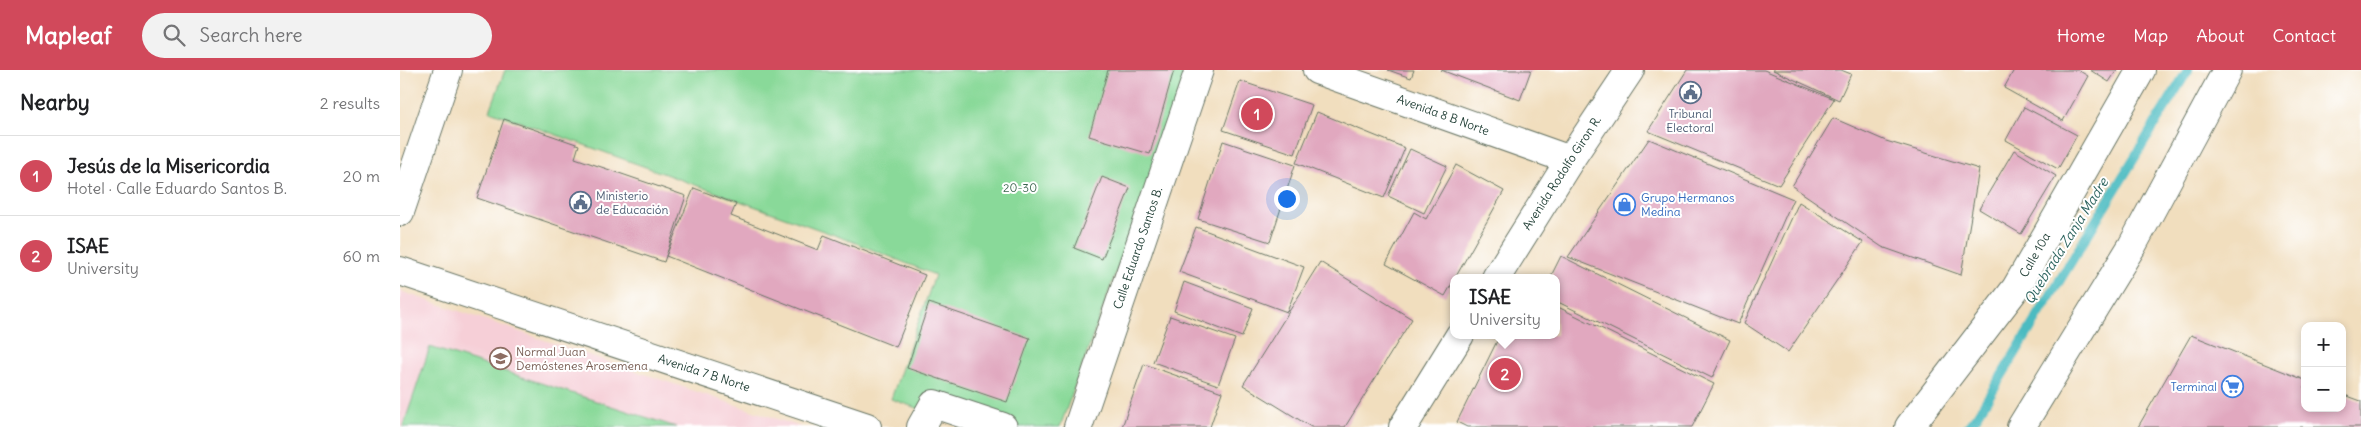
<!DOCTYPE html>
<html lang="en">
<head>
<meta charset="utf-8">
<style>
	body { margin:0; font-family:Delius,sans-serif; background:#f2f2f2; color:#202124 }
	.controls { position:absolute; right:15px; bottom:15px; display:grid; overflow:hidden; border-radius:10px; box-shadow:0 2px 8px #0003 }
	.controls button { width:45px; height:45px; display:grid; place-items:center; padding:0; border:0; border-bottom:1px solid #e0e0e0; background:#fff; color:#202124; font:25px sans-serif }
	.you { position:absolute; left:886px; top:128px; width:18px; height:18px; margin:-12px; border:4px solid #fff; border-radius:50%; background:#1a73e8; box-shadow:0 0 0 8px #1a73e833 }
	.badge { display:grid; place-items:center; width:32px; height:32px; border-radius:50%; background:#d1495b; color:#fff; font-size:16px; font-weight:700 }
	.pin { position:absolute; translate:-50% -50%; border:2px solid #fff; box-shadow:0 1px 5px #0006 }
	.popup { position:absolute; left:1050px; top:204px; width:110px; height:65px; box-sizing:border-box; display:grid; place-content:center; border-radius:10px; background:#fff; filter:drop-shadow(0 1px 4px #0005); font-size:16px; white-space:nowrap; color:#757577 }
	.popup b { font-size:19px; color:#202124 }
	.popup::after { content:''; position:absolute; left:50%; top:100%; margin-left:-10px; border:10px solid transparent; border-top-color:#fff }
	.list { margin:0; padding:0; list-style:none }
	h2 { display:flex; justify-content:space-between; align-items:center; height:65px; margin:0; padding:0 20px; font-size:21px }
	h2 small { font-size:16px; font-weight:400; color:#757577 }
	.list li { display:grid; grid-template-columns:32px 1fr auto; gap:15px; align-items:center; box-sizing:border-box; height:80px; padding:0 20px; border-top:1px solid #e0e0e0 }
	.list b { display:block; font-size:19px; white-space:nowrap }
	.list p { margin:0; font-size:16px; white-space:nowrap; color:#757577 }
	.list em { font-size:16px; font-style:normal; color:#757577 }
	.icon { flex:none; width:28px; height:28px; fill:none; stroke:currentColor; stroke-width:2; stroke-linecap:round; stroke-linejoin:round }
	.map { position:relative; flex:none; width:1961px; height:357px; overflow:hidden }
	header { display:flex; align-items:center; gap:30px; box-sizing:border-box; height:70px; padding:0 25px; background:#d1495b; color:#fff }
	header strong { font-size:24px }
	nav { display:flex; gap:28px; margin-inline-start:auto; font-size:18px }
	.search { width:350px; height:45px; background:#f2f2f2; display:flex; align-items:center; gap:12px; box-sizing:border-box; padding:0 18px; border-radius:28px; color:#757577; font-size:19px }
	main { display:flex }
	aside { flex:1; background:#fff }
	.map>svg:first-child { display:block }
</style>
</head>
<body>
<header>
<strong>Mapleaf</strong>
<div class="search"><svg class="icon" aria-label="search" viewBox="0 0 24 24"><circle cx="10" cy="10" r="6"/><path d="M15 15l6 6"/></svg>Search here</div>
<nav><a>Home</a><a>Map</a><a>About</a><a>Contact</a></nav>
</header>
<main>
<aside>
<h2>Nearby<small>2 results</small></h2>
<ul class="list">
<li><span class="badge">1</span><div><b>Jesús de la Misericordia</b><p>Hotel · Calle Eduardo Santos B.</p></div><em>20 m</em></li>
<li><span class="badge">2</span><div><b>ISAE</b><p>University</p></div><em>60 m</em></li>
</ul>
</aside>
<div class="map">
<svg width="1961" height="357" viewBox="0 0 1961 357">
	<rect width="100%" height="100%" fill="#fff"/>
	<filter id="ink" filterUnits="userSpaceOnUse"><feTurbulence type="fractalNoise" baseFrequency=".02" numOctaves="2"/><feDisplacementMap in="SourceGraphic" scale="10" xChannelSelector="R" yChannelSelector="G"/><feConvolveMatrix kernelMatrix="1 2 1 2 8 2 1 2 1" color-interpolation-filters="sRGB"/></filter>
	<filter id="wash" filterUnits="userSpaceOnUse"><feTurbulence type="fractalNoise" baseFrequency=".0096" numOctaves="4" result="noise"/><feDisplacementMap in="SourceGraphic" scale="20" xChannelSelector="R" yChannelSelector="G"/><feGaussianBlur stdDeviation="1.12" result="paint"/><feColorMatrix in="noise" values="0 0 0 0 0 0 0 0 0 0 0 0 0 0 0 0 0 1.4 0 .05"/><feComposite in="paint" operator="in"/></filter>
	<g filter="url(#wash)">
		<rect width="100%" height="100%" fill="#f1debe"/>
		<path fill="#f6cfd7" d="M0 221 401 357H0Z"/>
		<path fill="#89d999" stroke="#548b66" d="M105 0H789L660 357H571L491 329 535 205 451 171 90 41Z
			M30 277 276 357H3Z"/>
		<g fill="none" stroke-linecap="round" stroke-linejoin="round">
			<path stroke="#4cbbc1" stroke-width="10" d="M1568 357 1577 346 1788 0"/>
		</g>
		<g id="blocks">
			<path fill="#e1a8bf" d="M708 0H774L750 84 689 66Z
				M988 0H1014L1011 8Z
				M1041 0H1131L1120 30Z
				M1287 0H1364L1434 29 1379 115 1248 61Z
				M1373 0H1441L1451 4 1439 30Z
				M1614 0H1678L1688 6 1663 51 1604 18Z
				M1690 0H1717L1709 12Z
				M840 11 912 35 895 84 823 60Z
				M1624 37 1677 65 1658 99 1606 70Z
				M917 42 1005 78 984 128 896 93Z
				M1433 48 1486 71 1579 99 1561 205 1482 177 1392 116Z
				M104 49 179 75 175 88 286 126 264 192 77 128Z
				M1249 69 1393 129 1338 254 1168 187Z
				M823 71 895 95 870 172 798 149Z
				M1010 79 1047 96 1024 143 988 126Z
				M1614 80 1656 106 1621 164 1579 139Z
				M1056 95 1104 121 1045 226 986 194 1014 142 1026 149Z
				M702 107 730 118 702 189 674 178Z
				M294 118 336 134 331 146 418 180 424 165 525 205 496 277 266 186Z
				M1399 132 1463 172 1388 282 1344 253Z
				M796 157 904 197 887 242 779 202Z
				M1161 186 1330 270 1312 308 1156 231V208H1150Z
				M920 192 1012 249 945 357H911L843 315Z
				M784 212 853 238 842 267 774 241Z
				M529 233 630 268 607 332 507 298Z
				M1156 236 1314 314 1292 357H1067L1057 352 1100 265H1156Z
				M770 246 835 269 818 315 753 292Z
				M1791 265 1905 310V338H1942V324L1961 331V357H1738Z
				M744 294 822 322 810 357H722Z"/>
		</g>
	</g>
	<g filter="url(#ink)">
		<use href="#blocks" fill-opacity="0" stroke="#687564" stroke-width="1"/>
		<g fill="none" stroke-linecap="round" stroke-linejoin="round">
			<defs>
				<path id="minor" d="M917 0 1170 90
					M0 201 467 357
					M521 357 534 334 603 357
					M678 357 799 0
					M1509 357 1616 218 1741 0
					M1621 357 1732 176 1827 0"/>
				<path id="major" d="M0 142 48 0
					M1096 208 1170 90 1230 0
					M1003 357 1060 265"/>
			</defs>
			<use href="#minor" stroke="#687564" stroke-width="30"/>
			<use href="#major" stroke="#687564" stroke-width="30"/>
			<use href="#minor" stroke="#fff" stroke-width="28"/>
			<use href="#major" stroke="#fff" stroke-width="28"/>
		</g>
	</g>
	<defs>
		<symbol id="civic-ring" viewBox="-11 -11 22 22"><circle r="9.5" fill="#fff" stroke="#5c6f8a" stroke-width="1.5"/><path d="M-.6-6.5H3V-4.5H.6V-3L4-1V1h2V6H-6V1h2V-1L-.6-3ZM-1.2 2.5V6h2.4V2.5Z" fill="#5c6f8a"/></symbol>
		<symbol id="shop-ring" viewBox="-11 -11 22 22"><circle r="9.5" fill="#fff" stroke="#3f7fe0" stroke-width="1.5"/><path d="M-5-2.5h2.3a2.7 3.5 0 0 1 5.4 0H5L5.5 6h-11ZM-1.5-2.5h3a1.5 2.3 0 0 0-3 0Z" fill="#3f7fe0"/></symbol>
		<symbol id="school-ring" viewBox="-11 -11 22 22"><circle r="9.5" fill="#fff" stroke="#8d6e63" stroke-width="1.5"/><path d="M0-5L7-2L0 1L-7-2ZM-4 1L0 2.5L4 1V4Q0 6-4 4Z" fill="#8d6e63"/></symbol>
		<symbol id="supermarket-ring" viewBox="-11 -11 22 22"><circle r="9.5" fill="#fff" stroke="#3f7fe0" stroke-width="1.5"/><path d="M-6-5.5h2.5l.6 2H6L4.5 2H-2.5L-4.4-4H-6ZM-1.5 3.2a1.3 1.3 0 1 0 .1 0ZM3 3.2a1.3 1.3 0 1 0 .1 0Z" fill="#3f7fe0"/></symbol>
	</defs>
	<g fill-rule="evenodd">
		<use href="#civic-ring" x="1278" y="10" width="25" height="25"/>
		<use href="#civic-ring" x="168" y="120" width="25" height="25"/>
		<use href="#shop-ring" x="1212" y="122" width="25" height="25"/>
		<use href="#school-ring" x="88" y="276" width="25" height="25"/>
		<use href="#supermarket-ring" x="1820" y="304" width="25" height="25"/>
	</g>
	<g text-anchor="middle" stroke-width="4" stroke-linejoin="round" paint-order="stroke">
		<g font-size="12" fill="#4e5e75" stroke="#fff">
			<text x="1290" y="48">Tribunal<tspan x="1290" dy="14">Electoral</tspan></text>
			<text x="196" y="130" text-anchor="start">Ministerio<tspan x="196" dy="14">de Educación</tspan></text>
		</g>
		<g font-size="12" fill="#1f3d34" stroke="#fff">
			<text transform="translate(1043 45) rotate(20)" y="4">Avenida 8 B Norte</text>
			<text transform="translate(1162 103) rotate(-57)" y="4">Avenida Rodolfo Giron R.</text>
			<text transform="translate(738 178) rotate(-71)" y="4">Calle Eduardo Santos B.</text>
			<text transform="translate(1635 185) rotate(-60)" y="4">Calle 10a</text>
			<text transform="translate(304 303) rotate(18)" y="4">Avenida 7 B Norte</text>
		</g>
		<g font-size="12" fill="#3a644d" stroke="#fff">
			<text x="620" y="122">20-30</text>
		</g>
		<g font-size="12" fill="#366cbe" stroke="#fff" text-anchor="start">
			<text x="1241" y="132">Grupo Hermanos<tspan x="1241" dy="14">Medina</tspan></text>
			<text x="1817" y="321" text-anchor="end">Terminal</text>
		</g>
		<g font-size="12" fill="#785e54" stroke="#fff" text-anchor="start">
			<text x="116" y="286">Normal Juan<tspan x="116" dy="14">Demóstenes Arosemena</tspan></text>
		</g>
		<g font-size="14" font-style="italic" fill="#2c635e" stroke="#fff">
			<text transform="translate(1666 171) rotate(-58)" y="5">Quebrada Zanja Madre</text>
		</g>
	</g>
</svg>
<div class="controls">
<button>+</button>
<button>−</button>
</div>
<div class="you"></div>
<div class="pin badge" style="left:857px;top:44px">1</div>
<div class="pin badge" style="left:1105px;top:304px">2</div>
<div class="popup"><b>ISAE</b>University</div>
</div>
</main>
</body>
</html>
